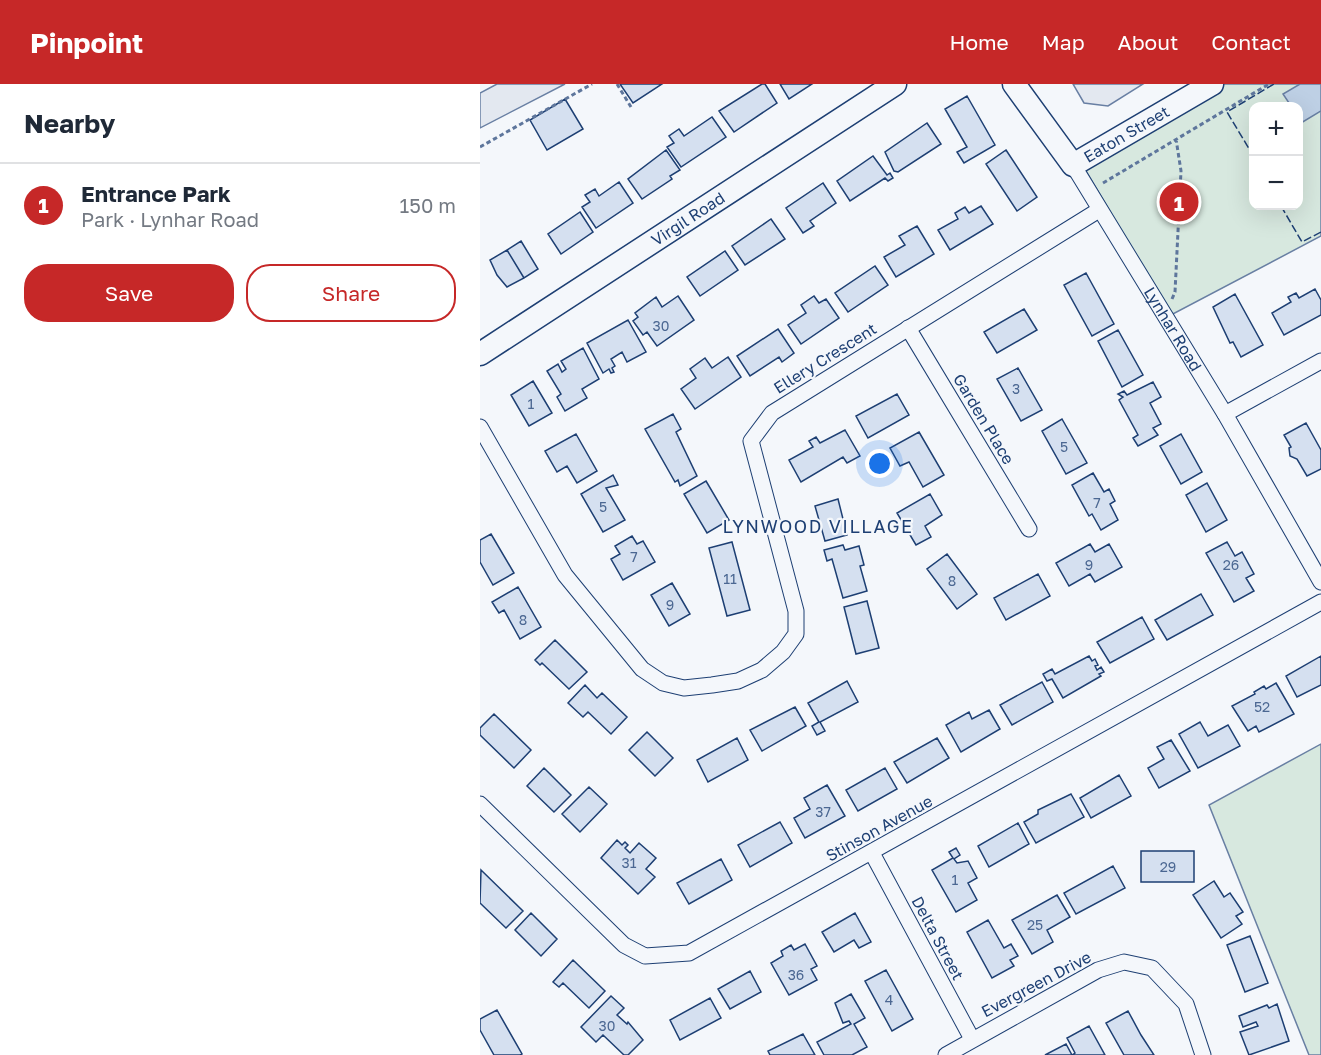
<!DOCTYPE html>
<html lang="en">
<head>
<meta charset="utf-8">
<style>
	body { margin:0; font-family:"Golos Text",sans-serif; background:#f2f2f3; color:#1f2937 }
	.controls { position:absolute; right:18px; top:18px; display:grid; overflow:hidden; border-radius:12px; box-shadow:0 6px 24px #0002 }
	.controls button { width:54px; height:54px; display:grid; place-items:center; padding:0; border:0; border-bottom:2px solid #e0e1e3; background:#fff; color:#1f2937; font:30px sans-serif }
	.you { position:absolute; left:400px; top:380px; width:21px; height:21px; margin:-15px; border:4px solid #fff; border-radius:50%; background:#1a73e8; box-shadow:0 0 0 9px #1a73e833 }
	.badge { display:grid; place-items:center; width:39px; height:39px; border-radius:50%; background:#c62828; color:#fff; font-size:20px; font-weight:700 }
	.pin { position:absolute; translate:-50% -50%; border:3px solid #fff; box-shadow:0 2px 6px #0006 }
	.list { margin:0; padding:0; list-style:none }
	h2 { display:flex; justify-content:space-between; align-items:center; height:78px; margin:0; padding:0 24px; font-size:26px }
	h2 small { font-size:20px; font-weight:400; color:#747a83 }
	.list li { display:grid; grid-template-columns:39px 1fr auto; gap:18px; align-items:center; box-sizing:border-box; height:84px; padding:0 24px; border-top:2px solid #e0e1e3 }
	.list b { display:block; font-size:22px; white-space:nowrap }
	.list p { margin:0; font-size:20px; white-space:nowrap; color:#747a83 }
	.list em { font-size:20px; font-style:normal; color:#747a83 }
	.actions { display:flex; gap:12px; padding:18px 24px }
	.actions a { flex:1; padding:14px 0; border:2px solid #c62828; border-radius:24px; text-align:center; font-size:21px; color:#c62828 }
	.actions .main { background:#c62828; color:#fff }
	.map { position:relative; flex:none; width:841px; height:971px; overflow:hidden }
	header { display:flex; align-items:center; gap:36px; box-sizing:border-box; height:84px; padding:0 30px; background:#c62828; color:#fff }
	header strong { font-size:28px }
	nav { display:flex; gap:33px; margin-inline-start:auto; font-size:21px }
	main { display:flex }
	aside { flex:1; background:#fff }
	.map>svg:first-child { display:block }
</style>
</head>
<body>
<header>
<strong>Pinpoint</strong>
<nav><a>Home</a><a>Map</a><a>About</a><a>Contact</a></nav>
</header>
<main>
<aside>
<h2>Nearby<small></small></h2>
<ul class="list">
<li><span class="badge">1</span><div><b>Entrance Park</b><p>Park · Lynhar Road</p></div><em>150 m</em></li>
</ul>
<div class="actions"><a class="main">Save</a><a>Share</a></div>
</aside>
<div class="map">
<svg width="841" height="971" viewBox="0 0 841 971">
	<rect width="100%" height="100%" fill="#f4f7fb"/>
	<path fill="#d7e8df" stroke="#687fa3" stroke-width="1.5" fill-rule="evenodd" d="M716 0H841V152L691 231 596 70ZM774 22H818V122H774Z
		M841 660V971H829L729 721Z"/>
	<path fill="#e3e8f0" stroke="#687fa3" stroke-width="1.5" d="M17 0H85L0 44V9Z
		M593 0H663L628 22 604 19Z"/>
	<path fill="#bed0e5" stroke="#687fa3" stroke-width="1.5" d="M820 0H841V27L821 39 818 22H811L803 10Z"/>
	<path fill="#d5e0f0" stroke="#1d3f73" stroke-width="1.5" d="M140 0H182L153 19Z
		M282 0H285L297 19 254 48 239 27Z
		M300 0H332L309 15Z
		M487 12 515 61 484 79 477 68 487 63 465 25Z
		M85 15 103 45 67 66 50 36Z
		M232 33 246 53 201 83 187 63 194 59 189 52 199 45 204 52Z
		M447 39 461 60 418 88 414 87 405 68Z
		M186 66 200 86 190 92 192 95 162 115 148 95Z
		M526 66 557 113 537 127 506 80Z
		M393 72 407 91 410 89 413 94 408 97 405 94 370 117 357 97Z
		M139 98 153 119 116 144 102 123 110 118 105 111 115 105 119 112Z
		M343 99 356 119 330 137 334 142 323 149 306 124Z
		M501 122 513 140 470 166 458 146 478 135 475 129 485 123 489 129Z
		M100 128 113 148 81 170 68 150Z
		M291 135 305 155 265 181 252 162Z
		M437 142 454 170 416 193 404 173 425 161 419 152Z
		M41 157 58 185 44 194 27 166Z
		M27 166 44 194 27 203 17 191 10 176Z
		M245 167 258 186 220 212 207 193Z
		M395 182 408 201 368 228 355 209Z
		M606 189 634 240 612 252 584 201Z
		M835 205 841 216V231L804 251 792 229 811 218 808 213 816 209 819 214Z
		M755 210 783 261 761 273 753 258 750 259 733 223Z
		M198 212 214 236 177 262 167 248 163 251 153 237 158 233 155 229 176 213 182 223Z
		M334 212 339 219 346 215 359 234 321 260 308 241 326 229 321 221Z
		M544 225 557 246 517 269 504 248Z
		M148 236 166 268 147 278 142 268 131 275 135 282 132 284 134 288 131 289 129 285 123 289 107 259Z
		M298 245 314 269 302 278 299 273 270 292 257 272Z
		M638 246 663 291 642 303 618 257Z
		M103 264 119 295 102 305 107 314 85 327 77 313 81 310 67 287 78 280 82 288 86 285 81 277Z
		M248 273 261 293 215 325 201 305 216 294 210 285 225 274 232 284Z
		M538 284 562 326 541 337 517 295Z
		M53 297 72 329 49 342 31 311Z
		M673 298 681 313 670 319 681 340 673 344 678 351 658 362 653 354 658 351 639 316 643 313 638 310 644 307 647 311Z
		M417 310 429 331 388 354 376 332Z
		M193 330 201 345 196 348 217 392 200 402 198 396 195 398 165 345Z
		M582 335 607 379 586 390 562 347Z
		M826 339 841 366V385L827 392 817 375 810 372 809 364 811 363 804 351Z
		M365 346 380 372 367 379 363 373 321 398 309 376 333 363 329 357 336 353 340 359Z
		M439 348 464 391 443 403 429 378 420 382 410 364Z
		M96 350 117 387 97 399 87 382 77 388 65 367Z
		M701 350 722 388 701 400 680 362Z
		M613 389 624 408 629 405 635 417 630 420 638 436 621 446 612 430 609 432 592 401Z
		M133 391 138 401 126 404 145 436 123 448 101 410Z
		M226 397 249 436 227 449 204 410Z
		M727 399 747 436 726 448 706 411Z
		M450 410 462 431 445 442 451 453 436 461 417 429Z
		M358 415 367 451 345 457 335 422Z
		M11 450 34 489 13 501 0 478V456Z
		M152 452 157 460 163 457 175 478 143 496 131 475 140 470 135 462Z
		M252 458 270 526 247 532 229 464Z
		M747 458 755 472 762 468 774 490 766 494 774 507 754 518 726 469Z
		M610 460 615 468 629 460 642 483 615 498 610 490 589 502 576 479Z
		M363 461 365 466 379 462 384 481 380 482 387 507 363 514 352 475 347 477 344 466Z
		M467 470 497 510 477 525 447 485Z
		M558 490 570 512 526 536 514 514Z
		M192 499 210 530 189 542 171 511Z
		M38 503 61 543 40 555 24 526 19 529 12 518Z
		M721 510 733 531 687 556 675 536Z
		M387 517 399 564 376 570 364 523Z
		M662 533 674 555 630 579 617 558Z
		M75 556 107 588 89 605 62 579 60 581 55 576Z
		M609 572 612 577 615 575 618 581 615 582 617 586 621 583 624 588 619 590 621 592 583 614 572 595 567 597 563 590 572 585 575 590Z
		M841 572V601L817 613 806 592Z
		M367 597 378 618 340 638 345 647 337 651 332 642 339 638 328 619Z
		M562 598 573 618 532 641 520 621Z
		M796 599 814 630 779 648 776 642 768 647 752 622 775 610 774 608 784 602 786 605Z
		M105 601 117 614 122 609 147 633 131 650 108 628 103 633 88 619Z
		M315 623 326 642 282 667 270 646Z
		M509 626 520 645 481 668 466 641 489 628 492 635Z
		M14 630 51 666 34 684 0 651V644Z
		M720 638 728 652 748 641 760 662 718 684 699 650Z
		M167 648 193 674 175 692 149 666Z
		M257 654 268 676 228 698 217 676Z
		M457 654 469 674 427 699 414 678Z
		M691 656 710 687 679 704 668 684 684 675 677 663Z
		M64 684 91 711 74 728 47 702Z
		M405 684 417 705 378 727 366 706Z
		M639 691 651 712 611 734 600 714Z
		M347 701 365 732 325 754 314 734 330 725 324 714Z
		M109 703 127 720 100 748 82 730Z
		M591 710 604 733 556 759 544 738 558 730V726Z
		M300 738 312 759 270 783 258 761Z
		M538 739 549 760 509 783 498 762Z
		M137 756 142 761 145 758 148 761 145 764 150 769 159 759 176 774 166 785 175 793 158 810 121 774Z
		M476 764 480 771 474 775 477 779 488 777 497 794 488 799 497 816 476 828 452 786 473 774 469 768Z
		M661 767H714V798H661Z
		M241 775 252 796 209 820 197 799Z
		M633 782 645 804 596 830 584 809Z
		M1 786 43 827 26 844 0 819Z
		M734 797 744 813 750 809 763 828 756 832 762 840 741 854 713 811Z
		M577 811 590 833 567 846 573 858 552 870 532 836Z
		M51 829 77 855 61 872 35 846Z
		M375 829 391 858 379 864 374 856 354 868 342 848Z
		M508 836 524 864 531 860 538 872 530 876 534 882 512 894 487 848Z
		M770 852 788 899 765 908 747 861Z
		M325 860 337 882 331 885 337 896 309 911 291 879 303 872 301 867 311 861 314 866Z
		M93 876 125 907 109 924 83 899 79 903 73 898Z
		M406 886 433 935 412 947 385 897Z
		M270 887 281 908 250 925 238 905Z
		M371 910 385 934 374 940 387 963 372 971H344L337 958 371 940 369 937 363 939 355 919Z
		M131 912 144 924 137 931 147 940 148 938 163 956 148 971H144L123 951 116 958 101 943Z
		M230 914 241 934 200 956 190 936Z
		M797 920 809 957 769 971 760 948 778 942 776 938 763 943 759 932 787 921 789 924Z
		M17 926 42 970 40 971H14L0 946V935Z
		M648 927 661 951 674 971H644L626 939Z
		M609 942 625 971H565L586 960 592 971 595 969 587 954Z
		M323 950 335 971H290L288 967Z"/>
	<g fill="none" stroke-linecap="round" stroke-linejoin="round">
		<defs>
			<g id="street">
				<path id="s1" d="M593 81 745 330 841 498"/>
				<path d="M428 244 549 445"/>
				<path d="M745 330 841 277"/>
				<path d="M0 343 85 491 162 585 183 599 204 604 232 601 258 597 282 586 303 568 316 550V527L271 357 292 329 619 126"/>
				<path d="M0 720 144 861 165 872 209 869 841 518"/>
				<path d="M392 769 492 955"/>
				<path d="M466 971 618 886 644 878 672 884 706 920 723 971"/>
			</g>
			<g id="secondary">
				<path id="s2" d="M534 0 593 81 732 0"/>
				<path id="s3" d="M0 270 415 0"/>
			</g>
		</defs>
		<use href="#street" stroke="#1d3f73" stroke-width="17"/>
		<use href="#secondary" stroke="#1d3f73" stroke-width="25"/>
		<path stroke="#5e769c" stroke-width="3" stroke-dasharray="4.5 3" stroke-linecap="butt" d="M137 0 151 23
			M0 63 112 0
			M623 99 789 0
			M692 215 695 208 701 87 696 55"/>
		<use href="#street" stroke="#f4f7fb" stroke-width="15"/>
		<use href="#secondary" stroke="#f4f7fb" stroke-width="22"/>
		<path stroke="#1d3f73" stroke-width="1.5" stroke-dasharray="8 3" stroke-linecap="butt" d="M774 73 747 28 794 0
			M801 122 822 158 841 148"/>
	</g>
	<g text-anchor="middle" stroke-width="4.5" stroke-linejoin="round" paint-order="stroke">
		<g font-size="14" fill="#4b6792">
			<text x="181" y="247">30</text>
			<text x="536" y="310">3</text>
			<text x="51" y="325">1</text>
			<text x="584" y="368">5</text>
			<text x="617" y="424">7</text>
			<text x="123" y="428">5</text>
			<text x="154" y="478">7</text>
			<text x="609" y="486">9</text>
			<text x="751" y="486">26</text>
			<text x="250" y="500">11</text>
			<text x="472" y="502">8</text>
			<text x="190" y="526">9</text>
			<text x="43" y="541">8</text>
			<text x="782" y="628">52</text>
			<text x="343" y="733">37</text>
			<text x="149" y="784">31</text>
			<text x="688" y="788">29</text>
			<text x="475" y="801">1</text>
			<text x="555" y="846">25</text>
			<text x="316" y="896">36</text>
			<text x="409" y="921">4</text>
			<text x="127" y="947">30</text>
		</g>
		<g font-size="16" fill="#1d3f73" stroke="#f4f7fb">
			<text dy="6" stroke="none"><textPath href="#s2" startOffset="162">Eaton Street</textPath></text>
			<text dy="6" stroke="none"><textPath href="#s3" startOffset="248">Virgil Road</textPath></text>
			<text dy="6" stroke="none"><textPath href="#s1" startOffset="192">Lynhar Road</textPath></text>
			<text transform="translate(345 274) rotate(-32)" y="6">Ellery Crescent</text>
			<text transform="translate(504 335) rotate(59)" y="6">Garden Place</text>
			<text transform="translate(399 744) rotate(-29)" y="6">Stinson Avenue</text>
			<text transform="translate(458 854) rotate(62)" y="6">Delta Street</text>
			<text transform="translate(556 900) rotate(-28)" y="6">Evergreen Drive</text>
		</g>
		<g font-size="18" letter-spacing="1.5" fill="#1d3f73" stroke="#f4f7fb">
			<text x="338" y="449">LYNWOOD VILLAGE</text>
		</g>
	</g>
</svg>
<div class="controls">
<button>+</button>
<button>−</button>
</div>
<div class="you"></div>
<div class="pin badge" style="left:699px;top:118px">1</div>
</div>
</main>
</body>
</html>
